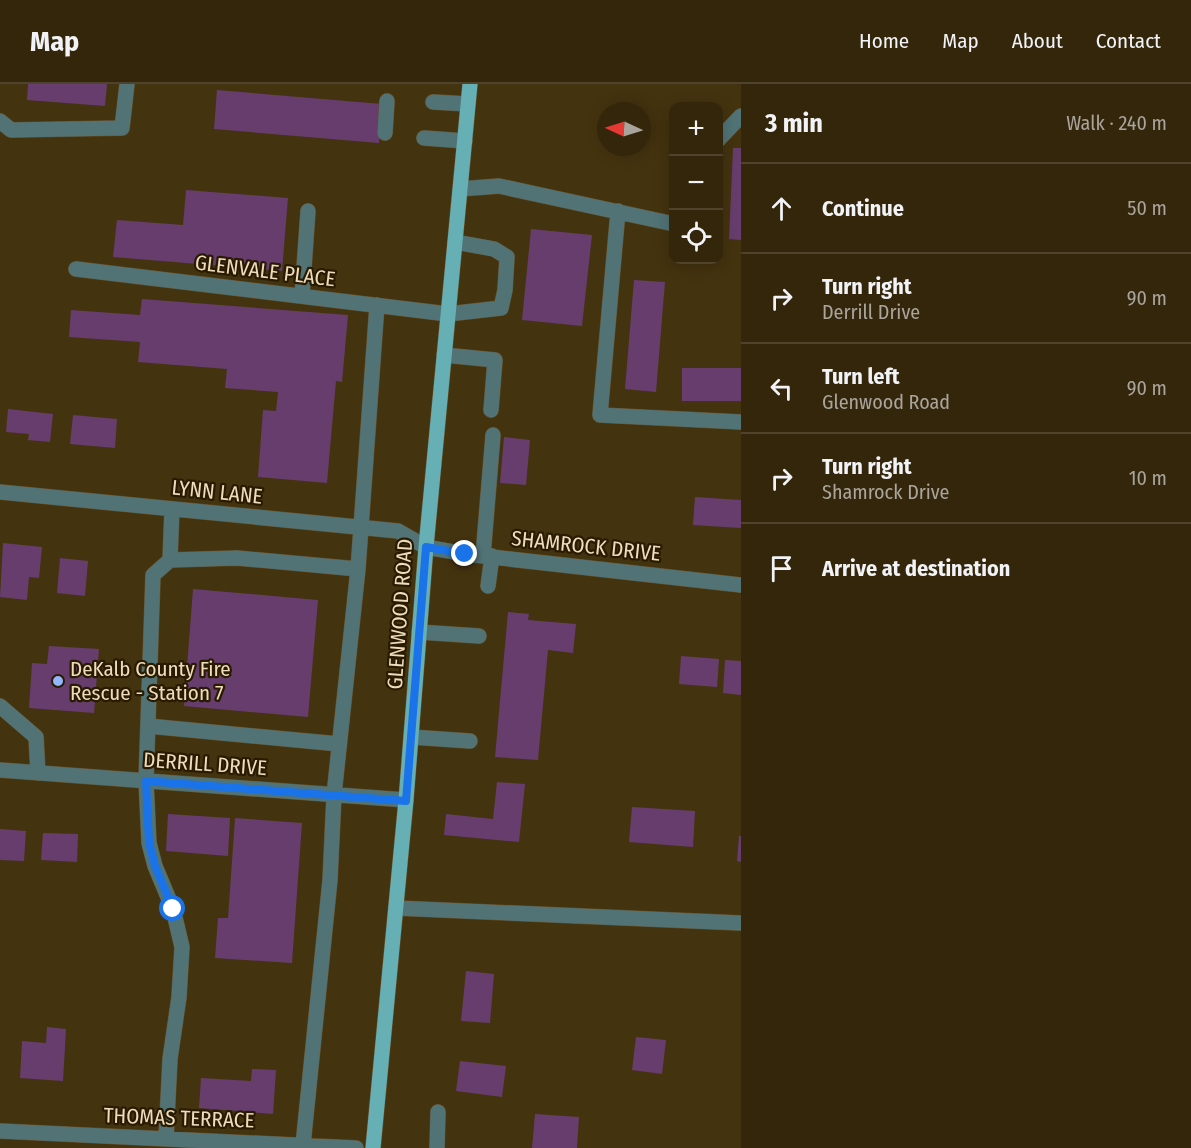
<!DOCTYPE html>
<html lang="en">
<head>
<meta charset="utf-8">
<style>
	body { margin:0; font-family:"Fira Sans Condensed",sans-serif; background:#3b2e14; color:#f1f3f6 }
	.controls { position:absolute; right:18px; top:18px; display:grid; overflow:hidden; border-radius:12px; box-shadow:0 3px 15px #0003 }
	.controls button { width:54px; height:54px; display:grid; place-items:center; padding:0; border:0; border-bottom:2px solid #4e432c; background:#33260b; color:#f1f3f6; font:30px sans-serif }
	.compass { position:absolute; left:597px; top:18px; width:54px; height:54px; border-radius:50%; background:#33260b; box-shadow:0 3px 15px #0003; rotate:274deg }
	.stop { position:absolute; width:18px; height:18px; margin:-14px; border:4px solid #1a73e8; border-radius:50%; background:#fff }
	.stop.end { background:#1a73e8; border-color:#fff; box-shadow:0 2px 6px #0008 }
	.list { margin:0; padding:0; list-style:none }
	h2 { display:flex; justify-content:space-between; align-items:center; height:78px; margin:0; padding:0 24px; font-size:26px }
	h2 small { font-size:20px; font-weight:400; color:#a9a59d }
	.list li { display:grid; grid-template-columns:39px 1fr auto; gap:18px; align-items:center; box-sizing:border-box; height:90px; padding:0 24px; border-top:2px solid #4e432c }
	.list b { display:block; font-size:22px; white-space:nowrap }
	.list p { margin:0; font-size:20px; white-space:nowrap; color:#a9a59d }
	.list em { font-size:20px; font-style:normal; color:#a9a59d }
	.icon { flex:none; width:33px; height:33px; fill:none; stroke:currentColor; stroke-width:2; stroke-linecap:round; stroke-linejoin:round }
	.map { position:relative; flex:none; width:741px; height:1064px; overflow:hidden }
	header { display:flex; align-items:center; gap:36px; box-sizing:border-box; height:84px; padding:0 30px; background:#33260b; border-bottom:2px solid #4e432c }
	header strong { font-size:28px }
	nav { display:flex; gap:33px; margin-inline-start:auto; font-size:21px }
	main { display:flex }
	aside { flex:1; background:#33260b }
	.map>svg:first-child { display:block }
</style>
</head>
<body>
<header>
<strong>Map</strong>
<nav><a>Home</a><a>Map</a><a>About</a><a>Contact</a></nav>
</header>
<main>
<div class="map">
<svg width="741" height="1064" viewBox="0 0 741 1064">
	<rect width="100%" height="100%" fill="#44330f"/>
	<path fill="#673d6e" d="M28 0H107L105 22 27 16Z
		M217 6 382 20 379 59 214 45Z
		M733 64H741V156L729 155Z
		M186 106 288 114 282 187 113 173 117 136 183 141Z
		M531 145 592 151 582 242 522 236Z
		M634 196 665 198 656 308 625 305Z
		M142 215 348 231 342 298 336 297 327 399 258 393 263 326 276 327 278 308 225 304 227 285 138 278 140 258 69 253 71 226 140 231Z
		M682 284H741V317H682Z
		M8 325 53 330 50 358 28 356 29 350 6 348Z
		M73 331 117 335 115 364 70 360Z
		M504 353 530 356 526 401 500 399Z
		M695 413 741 416V444L693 441Z
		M3 459 42 463 39 494 29 493 27 516 0 513Z
		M60 474 88 477 85 512 57 509Z
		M193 505 318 516 308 633 184 622Z
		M508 528 529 530 528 536 576 540 573 569 548 566 538 676 495 673Z
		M49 562 99 565 94 629 29 624 32 579 47 580Z
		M681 572 719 575 717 603 679 600Z
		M725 576 741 577V611L723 609Z
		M497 698 525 700 519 758 444 751 446 730 493 735Z
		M632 723 695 727 693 763 629 758Z
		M168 730 230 734 228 772 166 767Z
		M235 734 302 739 292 879 215 874 218 834H228Z
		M0 745 26 747 24 777 0 776Z
		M43 749 78 750 77 778 41 776Z
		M739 752H741V778L737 777Z
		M466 887 494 890 490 939 461 937Z
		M47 943 66 945 63 997 20 994 22 957 46 959Z
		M636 953 666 956 662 990 632 986Z
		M460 977 506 982 502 1013 456 1007Z
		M252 985 276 986 273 1030 199 1024 201 994 251 997Z
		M535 1030 579 1033 577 1064H532Z"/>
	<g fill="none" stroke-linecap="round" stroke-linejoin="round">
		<defs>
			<path id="minor" d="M433 18 468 20
				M0 37 11 46 122 44 127 0
				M385 49 387 17
				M424 54 465 57
				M718 56 741 32
				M460 105 499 102 674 140
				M618 127 600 331 741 338
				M76 185 448 230 501 224 505 206 507 173 494 165 455 158
				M302 212 308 127
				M444 271 495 276 491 326
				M0 408 398 447 426 463 465 470 741 501
				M483 472 493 351
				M170 476 172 425
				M488 502 492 472
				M419 548 479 552
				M0 622 36 653 38 689
				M148 642 339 660
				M411 653 470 657
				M0 686 406 716
				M396 824 741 839
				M0 1047 356 1064
				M166 1055 170 975 179 913 182 863 173 825 155 782 149 759 146 697 153 491 170 476 237 474 358 485 377 221
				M303 1061 330 796 334 711 358 485
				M437 1064 438 1028"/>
			<path id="major" d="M373 1064 406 716 426 463 470 0"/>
		</defs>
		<use href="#minor" stroke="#63512e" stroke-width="16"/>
		<use href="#major" stroke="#63512e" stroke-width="16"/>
		<use href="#minor" stroke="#517376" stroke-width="15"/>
		<use href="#major" stroke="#65afb5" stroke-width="15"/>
	</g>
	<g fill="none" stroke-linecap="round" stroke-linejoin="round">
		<path stroke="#1a73e8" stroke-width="8" d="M173 825 155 782 149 759 146 697 406 717 426 463 465 470"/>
	</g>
	<circle fill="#92b7fd" stroke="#281b01" stroke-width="2" cx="58" cy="597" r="6"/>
	<g text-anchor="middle" stroke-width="4.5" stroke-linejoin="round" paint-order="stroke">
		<g font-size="21" fill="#eedcbc" stroke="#281b01">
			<text transform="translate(265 187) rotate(7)" y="7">GLENVALE PLACE</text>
			<text transform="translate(217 408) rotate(6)" y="7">LYNN LANE</text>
			<text transform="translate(586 462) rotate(6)" y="7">SHAMROCK DRIVE</text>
			<text transform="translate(400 530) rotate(-86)" y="7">GLENWOOD ROAD</text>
			<text transform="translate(205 680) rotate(4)" y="7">DERRILL DRIVE</text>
			<text transform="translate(179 1034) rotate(2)" y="7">THOMAS TERRACE</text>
		</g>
		<g font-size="21" fill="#eedcbc" stroke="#281b01" text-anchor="start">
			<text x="70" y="592">DeKalb County Fire<tspan x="70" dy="24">Rescue - Station 7</tspan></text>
		</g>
	</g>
</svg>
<div class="controls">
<button>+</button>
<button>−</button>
<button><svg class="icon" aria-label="locate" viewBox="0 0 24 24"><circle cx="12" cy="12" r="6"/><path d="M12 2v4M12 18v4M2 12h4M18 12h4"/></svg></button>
</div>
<svg class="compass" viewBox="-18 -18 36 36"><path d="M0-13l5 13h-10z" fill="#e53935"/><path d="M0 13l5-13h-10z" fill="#a9a59d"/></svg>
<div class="stop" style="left:173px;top:825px"></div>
<div class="stop end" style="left:465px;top:470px"></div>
</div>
<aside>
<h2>3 min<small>Walk · 240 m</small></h2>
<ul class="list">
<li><svg class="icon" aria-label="ahead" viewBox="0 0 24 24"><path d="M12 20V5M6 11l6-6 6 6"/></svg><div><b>Continue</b></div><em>50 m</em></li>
<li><svg class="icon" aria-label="right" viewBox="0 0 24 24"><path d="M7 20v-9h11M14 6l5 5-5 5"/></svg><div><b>Turn right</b><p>Derrill Drive</p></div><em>90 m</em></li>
<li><svg class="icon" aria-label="left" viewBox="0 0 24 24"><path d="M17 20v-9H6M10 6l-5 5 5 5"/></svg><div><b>Turn left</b><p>Glenwood Road</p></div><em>90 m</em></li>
<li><svg class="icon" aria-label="right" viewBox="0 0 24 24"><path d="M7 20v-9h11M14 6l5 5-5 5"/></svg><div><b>Turn right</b><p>Shamrock Drive</p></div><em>10 m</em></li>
<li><svg class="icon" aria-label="arrive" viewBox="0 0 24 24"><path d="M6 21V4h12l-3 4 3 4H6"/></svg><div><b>Arrive at destination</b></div></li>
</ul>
</aside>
</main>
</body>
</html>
